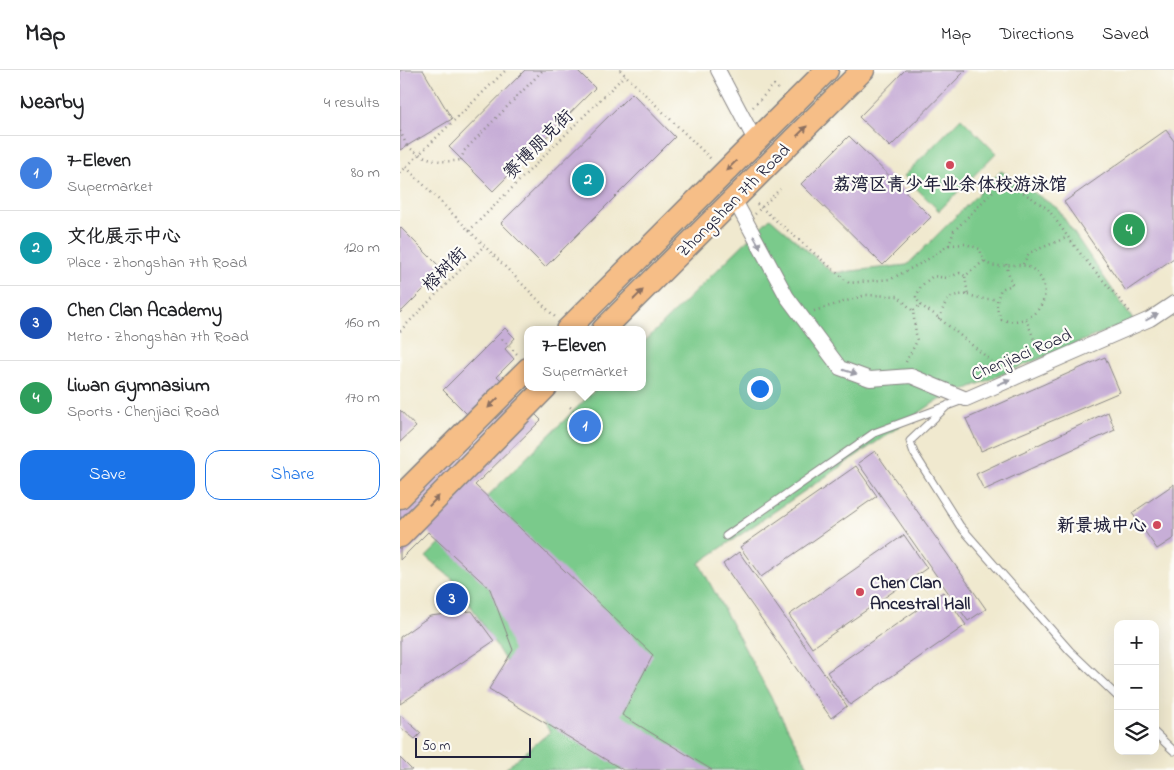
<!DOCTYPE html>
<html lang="en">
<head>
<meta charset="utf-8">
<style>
	body { margin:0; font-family:"Indie Flower","LXGW WenKai TC",sans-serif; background:#f2f2f2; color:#202124 }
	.controls { position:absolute; right:15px; bottom:15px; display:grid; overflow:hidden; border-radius:10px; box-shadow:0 5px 20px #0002 }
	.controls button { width:45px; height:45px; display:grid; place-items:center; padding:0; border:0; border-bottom:1px solid #e0e0e0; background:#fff; color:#202124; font:25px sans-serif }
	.scale { position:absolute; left:15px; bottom:12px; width:116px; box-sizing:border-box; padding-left:5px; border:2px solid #22223b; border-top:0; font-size:14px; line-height:18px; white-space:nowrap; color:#22223b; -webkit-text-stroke:4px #fdfcf7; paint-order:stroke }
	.you { position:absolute; left:359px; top:318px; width:18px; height:18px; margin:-12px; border:4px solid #fff; border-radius:50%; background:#1a73e8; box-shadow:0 0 0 8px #1a73e833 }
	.badge { display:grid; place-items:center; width:32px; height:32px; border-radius:50%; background:#1a73e8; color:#fff; font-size:16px; font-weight:700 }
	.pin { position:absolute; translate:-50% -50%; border:2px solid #fff; box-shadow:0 1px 5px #0006 }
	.popup { position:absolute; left:124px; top:256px; width:122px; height:65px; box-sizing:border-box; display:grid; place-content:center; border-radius:10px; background:#fff; filter:drop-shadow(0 1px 4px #0005); font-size:16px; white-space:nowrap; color:#757577 }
	.popup b { font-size:19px; color:#202124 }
	.popup::after { content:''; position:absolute; left:50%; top:100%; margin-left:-10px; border:10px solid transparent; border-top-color:#fff }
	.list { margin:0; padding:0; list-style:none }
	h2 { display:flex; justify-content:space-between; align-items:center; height:65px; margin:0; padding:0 20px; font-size:21px }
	h2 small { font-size:16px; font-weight:400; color:#757577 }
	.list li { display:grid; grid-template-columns:32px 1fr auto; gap:15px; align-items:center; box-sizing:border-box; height:75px; padding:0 20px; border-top:1px solid #e0e0e0 }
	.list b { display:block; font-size:19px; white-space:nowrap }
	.list p { margin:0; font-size:16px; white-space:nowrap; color:#757577 }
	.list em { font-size:16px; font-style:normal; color:#757577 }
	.actions { display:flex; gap:10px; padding:15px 20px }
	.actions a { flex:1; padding:11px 0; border:1px solid #1a73e8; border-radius:15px; text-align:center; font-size:18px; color:#1a73e8 }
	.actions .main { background:#1a73e8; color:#fff }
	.icon { flex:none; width:28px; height:28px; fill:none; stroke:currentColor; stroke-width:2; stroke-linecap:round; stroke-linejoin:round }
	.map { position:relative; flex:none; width:774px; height:700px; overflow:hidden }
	header { display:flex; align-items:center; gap:30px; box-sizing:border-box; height:70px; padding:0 25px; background:#fff; border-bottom:1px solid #e0e0e0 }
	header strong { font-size:24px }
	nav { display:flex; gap:28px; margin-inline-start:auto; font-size:18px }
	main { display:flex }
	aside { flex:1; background:#fff }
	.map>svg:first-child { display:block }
</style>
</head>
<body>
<header>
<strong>Map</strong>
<nav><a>Map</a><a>Directions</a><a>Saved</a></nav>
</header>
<main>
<aside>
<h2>Nearby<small>4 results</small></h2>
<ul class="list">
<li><span class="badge" style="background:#3f7fe0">1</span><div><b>7-Eleven</b><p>Supermarket</p></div><em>80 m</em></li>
<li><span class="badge" style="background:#0f9aa8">2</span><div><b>文化展示中心</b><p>Place · Zhongshan 7th Road</p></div><em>120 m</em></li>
<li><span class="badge" style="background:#1a4fb4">3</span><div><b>Chen Clan Academy</b><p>Metro · Zhongshan 7th Road</p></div><em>160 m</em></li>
<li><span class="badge" style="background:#2e9e5b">4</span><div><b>Liwan Gymnasium</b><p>Sports · Chenjiaci Road</p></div><em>170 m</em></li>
</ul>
<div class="actions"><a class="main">Save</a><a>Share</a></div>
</aside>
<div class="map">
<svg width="774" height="700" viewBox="0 0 774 700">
	<rect width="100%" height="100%" fill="#fdfcf7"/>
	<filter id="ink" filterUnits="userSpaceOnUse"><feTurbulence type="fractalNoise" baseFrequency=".02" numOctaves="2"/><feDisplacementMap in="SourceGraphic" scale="10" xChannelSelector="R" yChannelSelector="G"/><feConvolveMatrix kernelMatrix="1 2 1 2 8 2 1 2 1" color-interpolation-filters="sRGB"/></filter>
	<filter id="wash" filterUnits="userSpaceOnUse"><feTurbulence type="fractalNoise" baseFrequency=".0096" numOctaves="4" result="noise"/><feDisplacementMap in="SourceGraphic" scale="20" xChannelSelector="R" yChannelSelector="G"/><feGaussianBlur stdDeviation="1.12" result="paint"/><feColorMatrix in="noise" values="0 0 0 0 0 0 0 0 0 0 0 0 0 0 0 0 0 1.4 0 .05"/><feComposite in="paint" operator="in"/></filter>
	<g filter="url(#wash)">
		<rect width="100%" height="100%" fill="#f0e9cf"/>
		<path fill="#7aca8b" stroke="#4e7663" d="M561 48 596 83 539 141 504 106Z
			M601 101 657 138 733 250 535 332 299 493 410 700H104L150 662 56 512 26 487 198 317H242L243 273 370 148 433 203 507 195Z"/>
		<g id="blocks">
			<path fill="#c7aed7" d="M0 0H23L52 49 0 80Z
				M125 0H177L195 18 93 121 49 77Z
				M505 0H566L490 77 459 47Z
				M232 23 275 67 145 197 101 153Z
				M766 60 774 71V188L726 221 664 132Z
				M449 66 531 147 483 195 401 114Z
				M0 157 43 200 0 243Z
				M105 258 115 268 105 279 114 289 97 306 141 350 75 415 253 585 222 645 312 700H223L89 619 113 580 90 519 28 462 0 490V434L79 356 43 320Z
				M705 287 720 322 581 381 566 349Z
				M0 340 16 357 0 372Z
				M708 342 715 360 584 420 576 404Z
				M475 381 586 539 568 551 458 393Z
				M456 396 477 426 361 507 340 477Z
				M774 414V468L757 479 732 443Z
				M504 465 527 498 412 578 389 545Z
				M339 482 447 636 431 648 323 494Z
				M543 522 566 555 450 635 427 602Z
				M72 541 94 571 0 634V567L30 546Z
				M0 645 21 663 15 669 0 657Z
				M0 688 12 700H0Z"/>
		</g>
	</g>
	<g filter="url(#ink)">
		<use href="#blocks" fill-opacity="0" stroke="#898685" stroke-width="1"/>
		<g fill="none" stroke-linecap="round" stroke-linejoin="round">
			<defs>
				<path id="service" d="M548 335 510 371 514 383 560 456 670 581 718 627
					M326 466 474 363 563 330
					M755 663 774 681"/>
				<path id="minor" d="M318 0 356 72
					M334 129 387 227 440 298 470 309 511 306 566 329 750 249 774 233"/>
				<path id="primary" d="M167 260 427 0
					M203 260 463 0
					M0 427 128 299
					M0 466 146 317"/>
			</defs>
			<use href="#service" stroke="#898685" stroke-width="9"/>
			<use href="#minor" stroke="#898685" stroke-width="16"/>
			<use href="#primary" stroke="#898685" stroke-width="25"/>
			<path stroke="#898685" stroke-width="2.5" stroke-dasharray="1 4" stroke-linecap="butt" d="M220 0 311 89
				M353 37 374 15 380 21
				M0 61 7 76
				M61 90 64 81 143 0
				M6 97 155 247
				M0 103 106 0
				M357 134 449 213 491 209 525 191 549 175 554 161 604 110 648 139 668 167
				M69 161 225 5
				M549 175 566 174 580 179C581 182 582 188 584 190 594 204 620 187 635 201 656 221 640 250 614 251 610 252 606 250 602 250 595 238 596 231 601 219L612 215 606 194
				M584 191 565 206 560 203 547 208 533 206 521 216 516 227 520 235 534 244 600 298
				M623 194 629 183 668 167 683 187 731 243
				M568 225 584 229H596
				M414 241 466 225 498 226 513 241
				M539 249C546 231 547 223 568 225L565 206
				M626 249 639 282
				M0 261 84 176
				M102 269 117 284
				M506 292 517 271 513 241 520 235
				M170 337 181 347"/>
			<use href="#service" stroke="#fff" stroke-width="7"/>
			<use href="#minor" stroke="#fff" stroke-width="14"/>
			<use href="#primary" stroke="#f6be87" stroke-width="22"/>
			<path stroke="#898685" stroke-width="2.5" stroke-dasharray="1 4" stroke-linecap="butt" d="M7 76C24 89 40 94 61 90
				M355 144 380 119"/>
		</g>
		<defs><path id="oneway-solid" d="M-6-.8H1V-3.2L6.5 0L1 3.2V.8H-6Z" transform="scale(1.25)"/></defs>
		<g fill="#8c7061">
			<use href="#oneway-solid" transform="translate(402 61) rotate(-45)"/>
			<use href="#oneway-solid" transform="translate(331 96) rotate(135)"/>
			<use href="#oneway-solid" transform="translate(238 225) rotate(-45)"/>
			<use href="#oneway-solid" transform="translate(93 333) rotate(135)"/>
			<use href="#oneway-solid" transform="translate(34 431) rotate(-46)"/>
		</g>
		<g fill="#9c9ca7">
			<use href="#oneway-solid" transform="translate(357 172) rotate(61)"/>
			<use href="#oneway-solid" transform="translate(752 247) rotate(-30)"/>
			<use href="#oneway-solid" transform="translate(450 302) rotate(18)"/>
			<use href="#oneway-solid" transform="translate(604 312) rotate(-23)"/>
		</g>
	</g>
	<g fill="#d1495b" stroke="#fdfcf7" stroke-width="2">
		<circle cx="550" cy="95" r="5"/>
		<circle cx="757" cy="455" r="5"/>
		<circle cx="460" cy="522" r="5"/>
	</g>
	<g text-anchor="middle" stroke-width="4.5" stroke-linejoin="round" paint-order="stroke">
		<g font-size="18" fill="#22223b" stroke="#fdfcf7">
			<text transform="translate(138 74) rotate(-45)" y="6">赛博朋克街</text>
			<text transform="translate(333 130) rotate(-45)" y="6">Zhongshan 7th Road</text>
			<text transform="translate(44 199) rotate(-45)" y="6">榕树街</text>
			<text transform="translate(621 284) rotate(-23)" y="6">Chenjiaci Road</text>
		</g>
		<g font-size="18" font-weight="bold" fill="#22223b" stroke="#fdfcf7">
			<text x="550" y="120">荔湾区青少年业余体校游泳馆</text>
			<text x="747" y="461" text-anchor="end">新景城中心</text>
			<text x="470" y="518" text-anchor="start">Chen Clan<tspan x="470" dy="21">Ancestral Hall</tspan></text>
		</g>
	</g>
</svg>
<div class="controls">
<button>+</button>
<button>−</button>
<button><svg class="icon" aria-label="layers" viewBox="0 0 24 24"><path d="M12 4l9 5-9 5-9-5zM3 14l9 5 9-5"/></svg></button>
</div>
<div class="scale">50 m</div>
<div class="you"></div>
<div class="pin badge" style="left:185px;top:356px;background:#3f7fe0">1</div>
<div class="popup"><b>7-Eleven</b>Supermarket</div>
<div class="pin badge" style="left:188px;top:110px;background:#0f9aa8">2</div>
<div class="pin badge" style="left:52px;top:529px;background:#1a4fb4">3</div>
<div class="pin badge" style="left:729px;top:160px;background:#2e9e5b">4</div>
</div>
</main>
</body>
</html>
